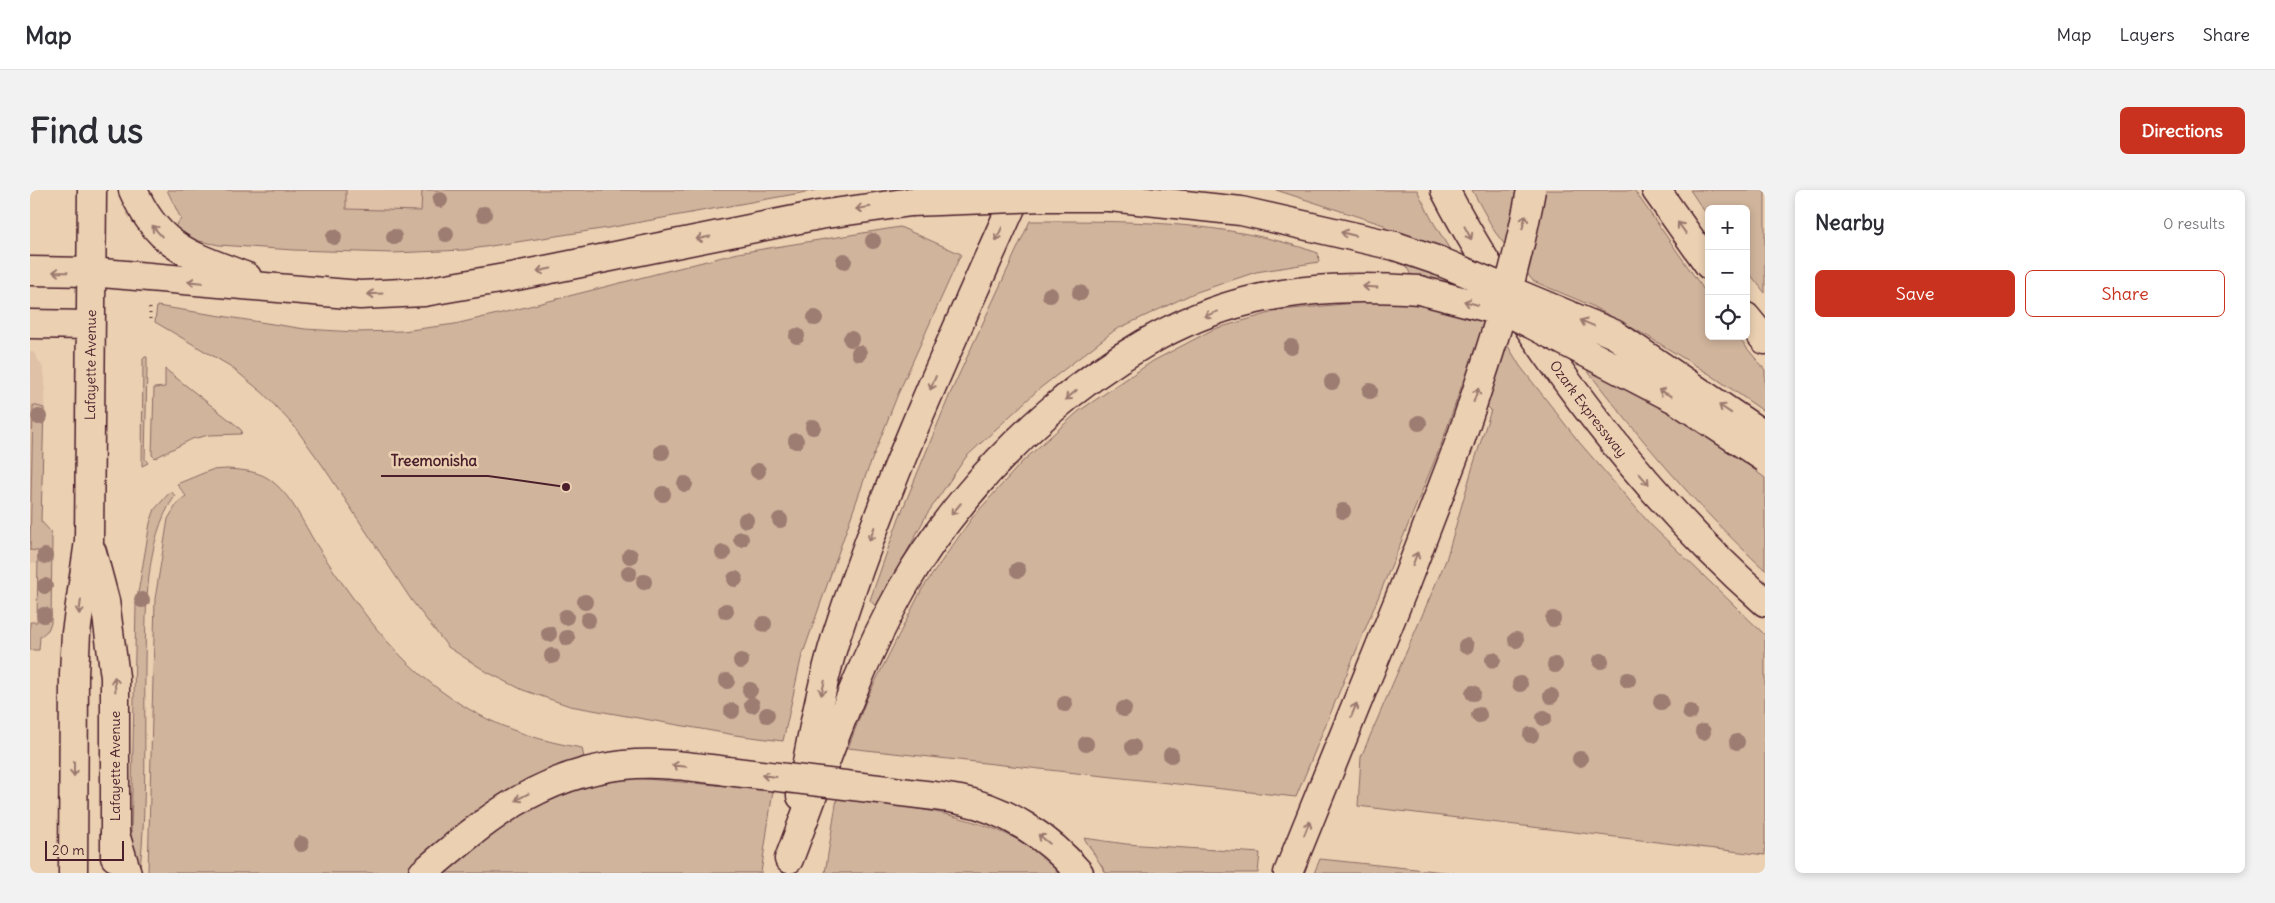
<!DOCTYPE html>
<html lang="en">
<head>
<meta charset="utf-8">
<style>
	body { margin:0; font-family:Delius,sans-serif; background:#f2f2f3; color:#2b2b33 }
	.controls { position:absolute; right:15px; top:15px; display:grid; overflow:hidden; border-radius:8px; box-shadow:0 2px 8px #0003 }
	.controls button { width:45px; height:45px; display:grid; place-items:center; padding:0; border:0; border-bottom:1px solid #e1e1e2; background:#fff; color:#2b2b33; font:25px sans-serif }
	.scale { position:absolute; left:15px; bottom:12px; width:79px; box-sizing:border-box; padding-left:5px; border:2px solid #4a1f2b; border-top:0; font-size:14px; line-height:18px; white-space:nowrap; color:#4a1f2b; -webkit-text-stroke:4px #ebd0b2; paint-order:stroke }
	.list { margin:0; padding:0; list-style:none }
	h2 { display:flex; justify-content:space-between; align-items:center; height:65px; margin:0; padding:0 20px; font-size:21px }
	h2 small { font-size:16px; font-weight:400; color:#7c7c81 }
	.actions { display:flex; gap:10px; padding:15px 20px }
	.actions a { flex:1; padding:11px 0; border:1px solid #c8321e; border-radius:8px; text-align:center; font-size:18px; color:#c8321e }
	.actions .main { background:#c8321e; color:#fff }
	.icon { flex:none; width:28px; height:28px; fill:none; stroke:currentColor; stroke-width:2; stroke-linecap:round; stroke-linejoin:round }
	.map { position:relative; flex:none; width:1735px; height:683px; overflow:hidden; border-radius:8px }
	header { display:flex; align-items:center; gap:30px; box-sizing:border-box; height:70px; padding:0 25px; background:#fff; border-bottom:1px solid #e1e1e2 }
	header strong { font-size:24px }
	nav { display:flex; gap:28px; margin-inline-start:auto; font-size:18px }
	.intro { display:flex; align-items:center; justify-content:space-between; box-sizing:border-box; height:120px; padding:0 30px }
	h1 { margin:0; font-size:35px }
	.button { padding:12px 22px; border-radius:8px; background:#c8321e; color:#fff; font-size:18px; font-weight:700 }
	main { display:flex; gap:30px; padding:0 30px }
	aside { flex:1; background:#fff; border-radius:8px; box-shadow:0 2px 8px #0003 }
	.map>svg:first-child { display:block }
</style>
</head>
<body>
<header>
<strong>Map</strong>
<nav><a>Map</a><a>Layers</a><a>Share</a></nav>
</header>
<div class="intro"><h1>Find us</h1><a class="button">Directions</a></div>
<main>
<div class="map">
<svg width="1735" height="683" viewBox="0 0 1735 683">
	<rect width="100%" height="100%" fill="#ebd0b2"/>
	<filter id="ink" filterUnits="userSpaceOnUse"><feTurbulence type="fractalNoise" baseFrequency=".02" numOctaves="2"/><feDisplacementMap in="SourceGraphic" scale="10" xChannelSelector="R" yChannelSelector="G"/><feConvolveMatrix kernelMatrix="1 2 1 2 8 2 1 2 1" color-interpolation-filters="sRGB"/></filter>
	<g filter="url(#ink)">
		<path fill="#dec1a7" d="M316 0H515L391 21 316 19Z
			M0 161 4 163 12 176 15 188 10 374 0 373Z"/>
		<path fill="#d0b49c" stroke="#8d6a64" d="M137 0H316V19L391 21 392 1 395 0H787L578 38 435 60 363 63 263 60 189 55 164 50 143 39 151 29Z
			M1246 0H1387L1402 30 1490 176 1549 252 1620 334 1735 445V665L1328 616 1331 567 1416 370 1443 276 1461 220 1433 192 1411 255 1266 607 818 558 837 508 892 399 942 328 992 272 1049 221 1123 171 1184 139 1251 120 1356 110 1389 100 1354 35Z
			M1442 0H1604L1679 107V146H1707L1735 180V222L1681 185 1617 146 1560 115 1503 91 1465 42Z
			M1660 0H1735V103L1716 79V19H1679V28Z
			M1000 31C1096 31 1196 30 1288 63L1289 72 1226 82 1164 103 1085 140 1009 199 936 267 897 324 847 418 840 410 869 328 920 204Z
			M870 37 931 64 868 204 835 287 771 469 753 551 705 545 540 516 493 500 457 482 418 457 382 411 293 276 264 236 233 203 200 176 125 132 127 116 275 139 325 142 373 141 425 134 480 121 708 63Z
			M1543 162 1635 212 1735 288V380C1663 314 1602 239 1543 162Z
			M115 167H117V178L115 269 118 273 112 276 113 169Z
			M135 179 206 235 212 241 211 244 179 245 162 249 125 268 122 265 124 198 135 197Z
			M3 215 14 218 11 331 20 341 22 349 21 433 18 440 10 447 9 460H0V432H7L8 361 0 360Z
			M197 279C212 280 231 281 243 292 263 308 273 333 286 354 308 388 331 421 357 451 411 512 472 545 552 558L554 568C543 571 531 574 521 579 469 602 421 646 378 683H118L125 409 138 329 148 312 156 306 147 294 181 280Z
			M141 301 145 306C114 349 116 425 115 477 114 544 117 613 110 679L101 647 106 415 120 333 125 319Z
			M605 588 743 600 731 683H411C445 653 480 621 522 602 547 590 577 589 605 588Z
			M807 608C881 617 979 625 1031 683H795Z
			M1054 648 1096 654 1230 663 1228 683H1076Z
			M1290 669 1424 683H1284Z"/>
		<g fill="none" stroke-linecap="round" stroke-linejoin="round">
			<defs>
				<g id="minor">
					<path d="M62 362 75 411 85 487V667"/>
					<path id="s1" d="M43 683 44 484 46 443 59 351 62 0"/>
				</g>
				<path id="major" d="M0 81 60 82
					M0 134 59 135"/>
				<g id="highway">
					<path d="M103 0C129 59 161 65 217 87"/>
					<path id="s2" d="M1415 0C1440 49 1469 94 1500 139 1568 239 1644 332 1735 412"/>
					<path d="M1626 0 1679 75"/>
					<path d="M1080 7 1211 21 1365 56"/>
					<path d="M60 82 330 105 394 102 486 86 789 25 881 12"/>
					<path d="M1716 127 1735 150"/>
					<path d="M857 600C881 604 906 605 930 610 976 619 1020 648 1049 683"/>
					<path d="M771 606C780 553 790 499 806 447 855 294 923 147 989 0"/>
					<path d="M85 644 97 683"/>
					<path d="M759 669C794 578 824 484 872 399 940 279 1080 144 1218 111 1276 97 1329 96 1389 100"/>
					<path d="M393 683C455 630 509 584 594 575 628 571 664 577 697 581"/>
					<path d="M1258 683 1374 397 1430 251"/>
				</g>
			</defs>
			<use href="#minor" stroke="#4a1f2b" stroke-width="31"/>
			<use href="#major" stroke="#4a1f2b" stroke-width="31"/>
			<use href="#highway" stroke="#4a1f2b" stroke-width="31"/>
			<path stroke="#4a1f2b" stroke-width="3" stroke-dasharray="1 4" stroke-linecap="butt" d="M120 118V131"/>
			<use href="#minor" stroke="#ebd0b2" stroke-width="28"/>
			<use href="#major" stroke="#ebd0b2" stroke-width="28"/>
			<use href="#highway" stroke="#ebd0b2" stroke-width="28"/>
			<defs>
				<path id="highway-bridge" d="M881 12 1014 7H1080
					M1365 56 1409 71 1584 144 1735 246
					M1389 100 1482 124 1645 209 1735 268
					M1430 251C1458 169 1486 85 1501 0
					M697 581 857 600"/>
			</defs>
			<use href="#highway-bridge" stroke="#4a1f2b" stroke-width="31" stroke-linecap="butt"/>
			<use href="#highway-bridge" stroke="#ebd0b2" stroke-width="28"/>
		</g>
		<g fill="#9d7b71">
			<circle cx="410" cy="10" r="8"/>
			<circle cx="454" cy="24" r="8"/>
			<circle cx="416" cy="44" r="8"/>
			<circle cx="304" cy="47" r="8"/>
			<circle cx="364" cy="47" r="8"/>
			<circle cx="843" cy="51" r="8"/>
			<circle cx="814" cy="71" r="8"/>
			<circle cx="1050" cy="103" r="8"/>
			<circle cx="1020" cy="105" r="8"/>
			<circle cx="785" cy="128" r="8"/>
			<circle cx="767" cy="146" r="8"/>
			<circle cx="821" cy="149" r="8"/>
			<circle cx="1261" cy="157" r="8"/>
			<circle cx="829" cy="163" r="8"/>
			<circle cx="1302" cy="192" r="8"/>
			<circle cx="1340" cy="201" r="8"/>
			<circle cx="9" cy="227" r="8"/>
			<circle cx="1389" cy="233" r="8"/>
			<circle cx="783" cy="237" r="8"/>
			<circle cx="766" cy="251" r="8"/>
			<circle cx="632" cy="262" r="8"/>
			<circle cx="728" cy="281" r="8"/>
			<circle cx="655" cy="294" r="8"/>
			<circle cx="633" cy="304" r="8"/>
			<circle cx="1313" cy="321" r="8"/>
			<circle cx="716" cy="330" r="8"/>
			<circle cx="750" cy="330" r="8"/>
			<circle cx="711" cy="349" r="8"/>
			<circle cx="693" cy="363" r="8"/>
			<circle cx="15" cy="366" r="8"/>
			<circle cx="600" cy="366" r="8"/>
			<circle cx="988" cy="380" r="8"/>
			<circle cx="599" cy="383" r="8"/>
			<circle cx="705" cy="389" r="8"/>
			<circle cx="614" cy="392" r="8"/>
			<circle cx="15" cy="396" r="8"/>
			<circle cx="112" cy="410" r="8"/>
			<circle cx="555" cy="412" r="8"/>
			<circle cx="696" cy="421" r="8"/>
			<circle cx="14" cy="425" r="8"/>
			<circle cx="536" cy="427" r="8"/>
			<circle cx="1523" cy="429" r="8"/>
			<circle cx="558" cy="430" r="8"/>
			<circle cx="734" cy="434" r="8"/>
			<circle cx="519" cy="444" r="8"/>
			<circle cx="537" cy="448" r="8"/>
			<circle cx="1486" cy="450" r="8"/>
			<circle cx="1436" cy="456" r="8"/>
			<circle cx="522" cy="466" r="8"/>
			<circle cx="1463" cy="470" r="8"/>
			<circle cx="711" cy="471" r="8"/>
			<circle cx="1571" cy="471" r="8"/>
			<circle cx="1525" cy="475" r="8"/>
			<circle cx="1598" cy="490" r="8"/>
			<circle cx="697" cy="491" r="8"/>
			<circle cx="1490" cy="494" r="8"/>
			<circle cx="720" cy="500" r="8"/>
			<circle cx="1443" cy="503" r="8"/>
			<circle cx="1521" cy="506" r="8"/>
			<circle cx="1631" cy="512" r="8"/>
			<circle cx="1035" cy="514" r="8"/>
			<circle cx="722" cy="515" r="8"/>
			<circle cx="1094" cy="519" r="8"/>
			<circle cx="702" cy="521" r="8"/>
			<circle cx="1660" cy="522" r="8"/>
			<circle cx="737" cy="525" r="8"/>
			<circle cx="1449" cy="525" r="8"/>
			<circle cx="1514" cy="528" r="8"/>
			<circle cx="1673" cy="542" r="8"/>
			<circle cx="1501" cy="545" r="8"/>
			<circle cx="1707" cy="552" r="8"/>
			<circle cx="1056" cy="554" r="8"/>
			<circle cx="1103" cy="557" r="8"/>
			<circle cx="1141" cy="565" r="8"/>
			<circle cx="1550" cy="569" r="8"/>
			<circle cx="271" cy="654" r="8"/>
		</g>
		<defs><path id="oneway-shaft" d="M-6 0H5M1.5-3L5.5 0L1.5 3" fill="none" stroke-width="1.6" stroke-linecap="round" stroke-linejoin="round" transform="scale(1.25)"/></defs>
		<g stroke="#9a786e">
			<use href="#oneway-shaft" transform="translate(833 18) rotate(171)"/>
			<use href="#oneway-shaft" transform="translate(1494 32) rotate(-76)"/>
			<use href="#oneway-shaft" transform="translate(1652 38) rotate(-126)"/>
			<use href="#oneway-shaft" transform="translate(127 41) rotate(-131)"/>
			<use href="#oneway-shaft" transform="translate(1438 43) rotate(62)"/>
			<use href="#oneway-shaft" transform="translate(969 44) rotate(114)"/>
			<use href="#oneway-shaft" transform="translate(1318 44) rotate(-166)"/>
			<use href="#oneway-shaft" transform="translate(673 48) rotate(168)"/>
			<use href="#oneway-shaft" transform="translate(514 80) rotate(168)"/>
			<use href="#oneway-shaft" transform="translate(30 82) rotate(-179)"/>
			<use href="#oneway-shaft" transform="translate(165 92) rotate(-175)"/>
			<use href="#oneway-shaft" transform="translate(1340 97) rotate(-177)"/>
			<use href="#oneway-shaft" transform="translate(345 104) rotate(177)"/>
			<use href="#oneway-shaft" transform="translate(1441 113) rotate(-165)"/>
			<use href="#oneway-shaft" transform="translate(1181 124) rotate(160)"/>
			<use href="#oneway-shaft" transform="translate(1557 133) rotate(-157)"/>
			<use href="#oneway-shaft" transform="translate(903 193) rotate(113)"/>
			<use href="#oneway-shaft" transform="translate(1635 203) rotate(-153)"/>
			<use href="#oneway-shaft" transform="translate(1041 205) rotate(140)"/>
			<use href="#oneway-shaft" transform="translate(1446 205) rotate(-71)"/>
			<use href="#oneway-shaft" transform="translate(1695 219) rotate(-146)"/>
			<use href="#oneway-shaft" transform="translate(1614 289) rotate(49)"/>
			<use href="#oneway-shaft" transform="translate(926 319) rotate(130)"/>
			<use href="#oneway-shaft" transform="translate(842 344) rotate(109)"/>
			<use href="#oneway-shaft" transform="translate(1385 369) rotate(-69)"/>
			<use href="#oneway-shaft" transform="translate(50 417) rotate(97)"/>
			<use href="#oneway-shaft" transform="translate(85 494) rotate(-93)"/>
			<use href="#oneway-shaft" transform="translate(793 498) rotate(104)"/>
			<use href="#oneway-shaft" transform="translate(1324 520) rotate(-68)"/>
			<use href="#oneway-shaft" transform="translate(649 576) rotate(-174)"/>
			<use href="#oneway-shaft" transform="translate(44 579) rotate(90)"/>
			<use href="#oneway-shaft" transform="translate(739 586) rotate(-173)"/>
			<use href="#oneway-shaft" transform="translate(492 607) rotate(152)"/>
			<use href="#oneway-shaft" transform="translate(1277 638) rotate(-68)"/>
			<use href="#oneway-shaft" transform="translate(1014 649) rotate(-141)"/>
		</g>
	</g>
	<g text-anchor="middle" stroke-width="5" stroke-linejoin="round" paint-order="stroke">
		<g font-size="14" fill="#4a1f2b" stroke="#ebd0b2">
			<text dy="5" stroke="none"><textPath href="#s1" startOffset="509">Lafayette Avenue</textPath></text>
			<text dy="5" stroke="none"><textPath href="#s2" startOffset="262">Ozark Expressway</textPath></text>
			<text transform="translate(85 576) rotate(-90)" y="5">Lafayette Avenue</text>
		</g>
	</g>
	<path fill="none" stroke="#4a1f2b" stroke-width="2" d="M536 297L458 286H351"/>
	<circle fill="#4a1f2b" stroke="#ebd0b2" stroke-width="2" cx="536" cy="297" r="5"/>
	<g font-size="15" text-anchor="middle" font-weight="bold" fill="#4a1f2b" stroke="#ebd0b2" stroke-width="5" stroke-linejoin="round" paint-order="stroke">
		<text x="404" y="276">Treemonisha</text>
	</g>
</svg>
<div class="controls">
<button>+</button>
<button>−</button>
<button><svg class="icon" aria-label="locate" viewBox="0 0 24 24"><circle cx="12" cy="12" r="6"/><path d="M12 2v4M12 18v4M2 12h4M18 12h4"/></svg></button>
</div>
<div class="scale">20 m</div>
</div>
<aside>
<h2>Nearby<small>0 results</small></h2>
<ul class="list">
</ul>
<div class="actions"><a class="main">Save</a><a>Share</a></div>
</aside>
</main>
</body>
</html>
